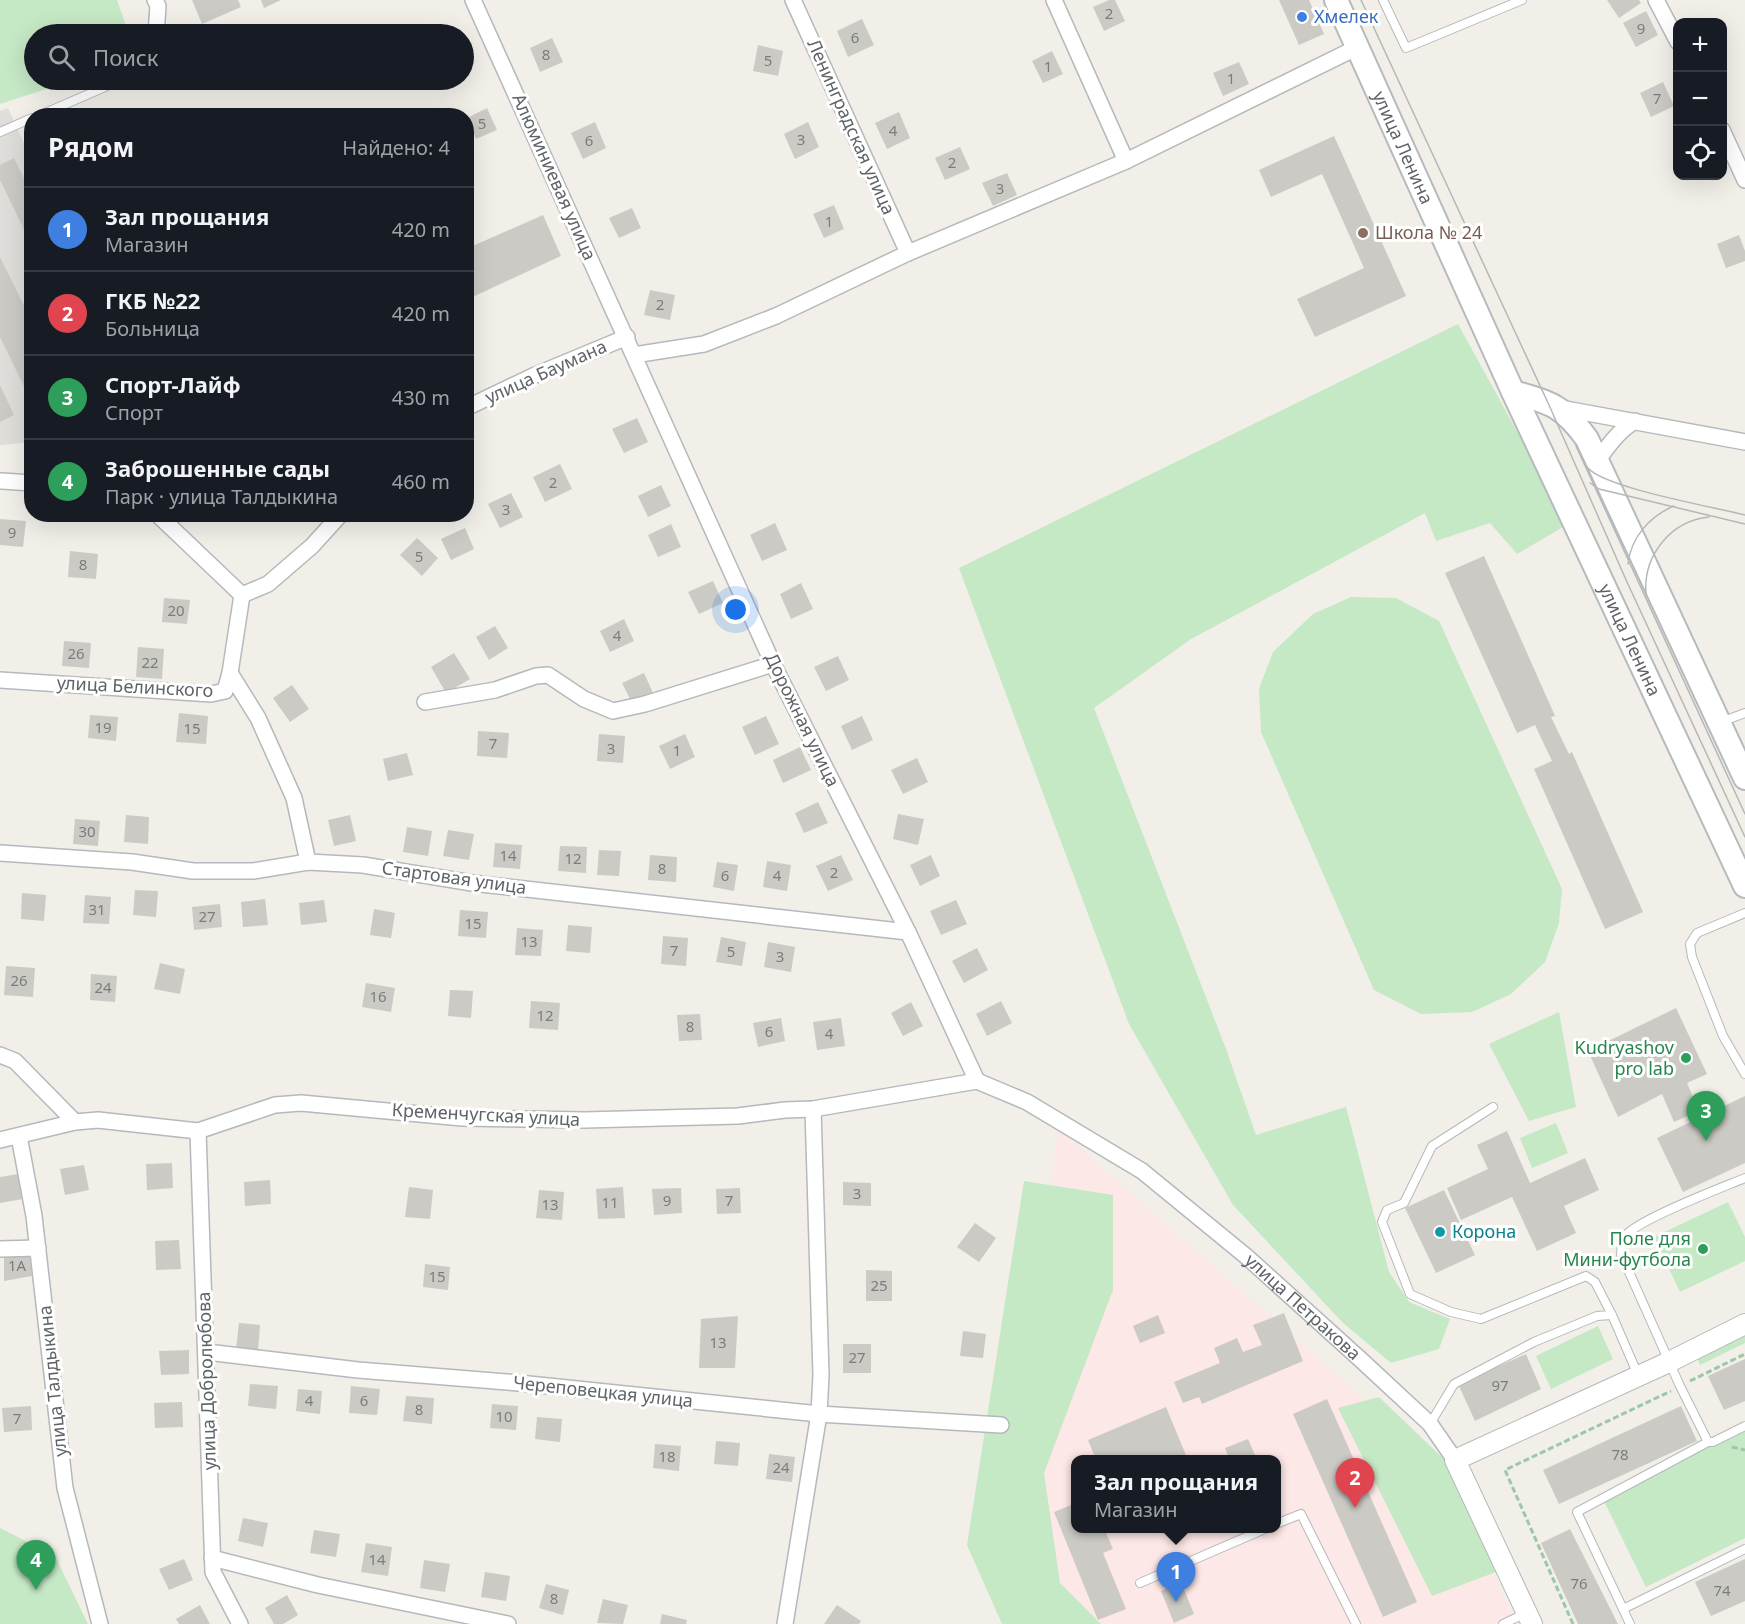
<!DOCTYPE html>
<html lang="ru">
<head>
<meta charset="utf-8">
<style>
	body { margin:0; font-family:"Noto Sans",sans-serif; background:#242831; color:#f1f3f6 }
	.controls { position:absolute; right:18px; top:18px; display:grid; overflow:hidden; border-radius:12px; box-shadow:0 6px 24px #0002 }
	.controls button { width:54px; height:54px; display:grid; place-items:center; padding:0; border:0; border-bottom:2px solid #363941; background:#171b24; color:#f1f3f6; font:30px sans-serif }
	.you { position:absolute; left:736px; top:610px; width:21px; height:21px; margin:-15px; border:4px solid #fff; border-radius:50%; background:#1a73e8; box-shadow:0 0 0 9px #1a73e833 }
	.badge { display:grid; place-items:center; width:39px; height:39px; border-radius:50%; background:#2563eb; color:#fff; font-size:20px; font-weight:700 }
	.pin { position:absolute; translate:-50% -50px; filter:drop-shadow(0 2px 3px #0008) }
	.pin::after { content:''; position:absolute; top:32px; width:21px; height:18px; background:inherit; clip-path:polygon(0 0,100% 0,50% 100%) }
	.popup { position:absolute; left:1071px; top:1455px; width:210px; height:78px; box-sizing:border-box; display:grid; place-content:center; border-radius:12px; background:#171b24; filter:drop-shadow(0 2px 4px #0005); font-size:20px; white-space:nowrap; color:#9ea1a6 }
	.popup b { font-size:22px; color:#f1f3f6 }
	.popup::after { content:''; position:absolute; left:50%; top:100%; margin-left:-12px; border:12px solid transparent; border-top-color:#171b24 }
	.list { margin:0; padding:0; list-style:none }
	h2 { display:flex; justify-content:space-between; align-items:center; height:78px; margin:0; padding:0 24px; font-size:26px }
	h2 small { font-size:20px; font-weight:400; color:#9ea1a6 }
	.list li { display:grid; grid-template-columns:39px 1fr auto; gap:18px; align-items:center; box-sizing:border-box; height:84px; padding:0 24px; border-top:2px solid #363941 }
	.list b { display:block; font-size:22px; white-space:nowrap }
	.list p { margin:0; font-size:20px; white-space:nowrap; color:#9ea1a6 }
	.list em { font-size:20px; font-style:normal; color:#9ea1a6 }
	.icon { flex:none; width:33px; height:33px; fill:none; stroke:currentColor; stroke-width:2; stroke-linecap:round; stroke-linejoin:round }
	.map { position:relative; flex:none; width:1745px; height:1624px; overflow:hidden }
	.search { position:absolute; background:#171b24; box-shadow:0 6px 24px #0002; left:24px; top:24px; width:450px; height:66px; display:flex; align-items:center; gap:15px; box-sizing:border-box; padding:0 21px; border-radius:33px; color:#9ea1a6; font-size:22px }
	.panel { position:absolute; background:#171b24; box-shadow:0 6px 24px #0002; left:24px; top:108px; width:450px; height:414px; border-radius:24px }
	.map>svg:first-child { display:block }
</style>
</head>
<body>
<div class="map">
<svg width="1745" height="1624" viewBox="0 0 1745 1624">
	<rect width="100%" height="100%" fill="#f1efe8"/>
	<path fill="#e0deda" d="M8 108 31 159 32 442 0 445V111Z"/>
	<path fill="#fce8e6" fill-rule="evenodd" d="M1058 1129 1444 1470 1517 1624H1035L1002 1562ZM1076 1460H1276V1528H1076Z"/>
	<path fill="#c5e8c5" d="M0 0H117L129 34H34V80H74L0 104Z
		M1458 324 1568 524 1517 554 1490 523 1436 541 1425 513 1191 639 1094 708 1226 1049 1256 1135 1346 1107 1389 1272 1409 1302 1450 1319 1439 1349 1391 1363 1343 1323 1233 1205 1129 1024 959 568Z
		M1351 597 1396 598 1439 621 1562 889 1559 923 1545 962 1511 994 1472 1012 1421 1014 1374 990 1261 732 1259 689 1273 652 1313 614Z
		M1559 1012 1576 1107 1529 1121 1489 1044Z
		M1556 1123 1568 1153 1532 1168 1520 1138Z
		M1024 1181 1113 1195V1290L1044 1473 1060 1583 1101 1624H1002L967 1545Z
		M1728 1202 1745 1237V1261L1680 1292 1654 1237Z
		M1598 1326 1613 1359 1551 1389 1536 1356Z
		M1745 1326V1343L1700 1365 1694 1350Z
		M1379 1397 1448 1463 1496 1572 1432 1596 1338 1408Z
		M1745 1428V1538L1646 1587 1603 1499Z
		M0 1528 55 1556 88 1624H0Z"/>
	<path fill="#cccac5" d="M192 0H238L241 7 202 24Z
		M261 0H281L264 8Z
		M1109 0H1115L1125 21 1104 31 1093 7Z
		M1279 0H1309L1324 34 1299 45Z
		M1607 0H1639L1641 3 1619 18Z
		M1646 11 1658 35 1636 47 1623 23Z
		M862 19 874 45 848 57 837 31Z
		M552 38 563 62 540 72 530 48Z
		M758 45 783 51 778 76 753 71Z
		M1052 51 1063 74 1043 83 1032 61Z
		M1239 62 1249 84 1223 96 1213 73Z
		M1663 82 1674 106 1651 117 1640 93Z
		M487 108 497 130 476 139 467 118Z
		M899 112 910 138 887 149 875 123Z
		M595 122 606 148 583 159 571 133Z
		M808 122 819 147 795 159 784 134Z
		M1334 136 1406 296 1315 337 1297 299 1364 268 1322 174 1271 197 1259 170Z
		M960 147 970 169 945 180 935 158Z
		M14 158 32 195V246L0 180V165Z
		M1007 173 1017 195 993 206 982 183Z
		M834 205 844 229 824 238 813 214Z
		M632 208 641 228 619 238 609 218Z
		M543 215 561 256 466 300V249Z
		M1739 235 1745 251V261L1726 268 1717 244Z
		M0 257 32 322V403L0 337Z
		M650 290 675 295 670 320 644 315Z
		M0 385 14 415 0 422Z
		M637 418 648 442 624 453 612 429Z
		M560 464 572 489 545 502 533 477Z
		M661 485 671 506 648 517 638 496Z
		M511 493 523 517 500 528 488 504Z
		M0 519 26 521 23 547 0 545Z
		M775 523 787 550 762 561 750 535Z
		M671 524 681 547 658 557 648 535Z
		M465 528 474 549 451 560 441 539Z
		M417 538 438 558 422 576 400 555Z
		M70 551 98 554 96 579 68 577Z
		M1484 556 1555 716 1551 717 1569 754 1572 752 1643 912 1605 929 1534 769 1552 761 1535 725 1517 733 1445 573Z
		M713 581 723 603 699 614 688 592Z
		M801 583 813 609 791 619 780 594Z
		M164 598 190 600 187 624 162 622Z
		M624 619 634 641 610 652 600 631Z
		M495 626 508 648 489 660 476 637Z
		M64 641 91 643 89 668 62 666Z
		M138 647 164 649 162 679 136 677Z
		M454 653 470 679 446 693 431 667Z
		M838 656 849 680 826 691 814 667Z
		M644 673 653 693 632 703 622 683Z
		M292 685 309 709 290 722 273 698Z
		M179 713 208 716 206 744 176 742Z
		M90 715 118 717 116 741 88 738Z
		M766 716 779 744 755 755 742 727Z
		M862 716 873 740 852 750 841 726Z
		M478 731 509 733 507 758 477 756Z
		M599 734 625 736 623 763 597 761Z
		M685 734 695 757 670 769 659 746Z
		M800 747 811 770 783 783 773 760Z
		M407 753 413 775 388 781 383 759Z
		M917 758 928 782 903 794 891 770Z
		M818 802 828 823 804 833 795 813Z
		M898 814 924 819 918 845 893 839Z
		M126 815 149 817 148 844 124 842Z
		M350 815 356 841 334 846 328 820Z
		M75 819 100 821 98 846 73 844Z
		M407 827 432 831 428 856 403 852Z
		M448 830 474 834 469 860 443 856Z
		M495 843 522 845 520 869 493 867Z
		M560 846 587 847 586 873 558 871Z
		M599 850 621 851 619 876 597 875Z
		M650 855 677 857 676 882 648 880Z
		M841 855 853 880 828 891 816 866Z
		M931 855 940 876 920 886 910 865Z
		M767 861 791 865 787 891 763 887Z
		M717 862 738 865 734 891 713 887Z
		M135 890 158 891 156 917 133 915Z
		M22 893 46 895 44 921 21 919Z
		M85 895 111 897 109 924 83 923Z
		M265 899 268 925 243 927 241 902Z
		M324 900 327 922 301 925 299 903Z
		M956 900 967 924 941 935 930 911Z
		M220 904 222 927 194 930 192 907Z
		M374 909 395 913 391 938 370 935Z
		M460 910 488 912 486 938 458 936Z
		M568 925 592 927 590 953 566 951Z
		M517 928 543 930 541 956 515 955Z
		M663 936 688 938 686 966 661 964Z
		M721 937 746 942 742 966 716 962Z
		M768 942 795 947 791 972 764 967Z
		M977 948 988 970 964 983 952 961Z
		M160 963 185 969 180 994 154 989Z
		M6 966 35 968 33 997 4 995Z
		M91 974 117 976 115 1002 90 1000Z
		M366 983 395 988 391 1012 362 1007Z
		M450 990 473 991 471 1018 448 1016Z
		M531 1001 560 1003 558 1030 529 1028Z
		M1001 1001 1012 1023 987 1036 976 1014Z
		M911 1002 923 1026 903 1036 891 1013Z
		M1676 1008 1707 1074 1687 1083 1699 1111 1674 1122 1662 1094 1618 1117 1588 1051Z
		M700 1014 702 1040 679 1041 677 1015Z
		M781 1018 785 1041 758 1047 753 1023Z
		M841 1018 845 1046 817 1050 813 1022Z
		M1745 1096V1163L1683 1192 1657 1138Z
		M1507 1131 1530 1183 1585 1158 1599 1190 1564 1206 1576 1233 1537 1251 1512 1197 1461 1220 1447 1188 1488 1169 1477 1145Z
		M172 1163 173 1188 147 1190 146 1164Z
		M84 1165 89 1190 65 1195 60 1169Z
		M19 1174 23 1199 0 1203V1177Z
		M270 1180 271 1204 245 1206 244 1182Z
		M843 1182 871 1183V1206L843 1205Z
		M409 1187 433 1190 430 1219 405 1217Z
		M623 1187 625 1218 598 1219 596 1189Z
		M681 1188 682 1213 654 1215 652 1189Z
		M740 1188 741 1213 717 1214 716 1189Z
		M539 1190 564 1192 562 1220 536 1218Z
		M1444 1190 1475 1255 1436 1273 1405 1208Z
		M975 1223 996 1238 979 1262 957 1247Z
		M179 1240 181 1269 156 1270 155 1241Z
		M29 1251 32 1276 4 1281V1255Z
		M425 1264 450 1267 448 1290 423 1287Z
		M866 1270 892 1271V1301H866Z
		M1284 1313 1303 1361 1202 1404 1199 1397 1183 1403 1174 1382 1220 1363 1214 1348 1237 1338 1243 1352 1262 1345 1253 1325Z
		M1158 1315 1165 1333 1140 1343 1133 1326Z
		M738 1316 735 1368H699L701 1319Z
		M239 1323 260 1325 258 1351 236 1349Z
		M963 1331 986 1334 983 1358 960 1356Z
		M843 1344H871V1373H843Z
		M189 1350V1374L161 1375 159 1351Z
		M1526 1354 1541 1389 1475 1421 1458 1384Z
		M1745 1359V1401L1724 1410 1708 1376Z
		M250 1384 278 1386 276 1409 248 1406Z
		M351 1386 380 1389 377 1415 349 1413Z
		M298 1389 322 1391 320 1414 296 1411Z
		M406 1396 434 1398 432 1424 403 1421Z
		M1327 1399 1417 1602 1383 1617 1293 1414Z
		M182 1402 183 1427 155 1428 154 1403Z
		M492 1404 518 1406 516 1430 490 1428Z
		M31 1406 32 1430 4 1432 2 1408Z
		M1681 1406 1697 1441 1559 1504 1543 1470Z
		M1166 1407 1188 1460H1096L1088 1440Z
		M537 1417 562 1419 560 1442 535 1439Z
		M1248 1439 1257 1460H1230L1225 1448Z
		M716 1441 740 1443 738 1466 714 1464Z
		M655 1444 681 1446 679 1471 653 1468Z
		M769 1454 795 1457 792 1482 766 1479Z
		M1076 1503V1528H1104L1113 1549 1103 1553 1126 1609 1098 1620 1054 1512Z
		M243 1518 268 1523 263 1547 238 1541Z
		M1570 1529 1618 1624H1578L1541 1543Z
		M314 1530 340 1534 336 1557 310 1553Z
		M366 1543 392 1547 388 1576 361 1572Z
		M184 1559 193 1580 169 1590 159 1569Z
		M1745 1559V1601L1711 1616 1695 1582Z
		M424 1560 450 1564 445 1592 420 1588Z
		M485 1572 510 1576 506 1601 481 1597Z
		M1181 1582 1194 1614 1174 1623 1161 1591Z
		M546 1584 569 1590 563 1615 539 1608Z
		M287 1595 298 1615 283 1624H274L265 1608Z
		M603 1599 628 1605 623 1624 597 1623Z
		M200 1605 210 1624H179L176 1619Z
		M837 1605 861 1621 859 1624H824Z
		M662 1614 687 1620 686 1624H660Z"/>
	<g fill="none" stroke-linecap="round" stroke-linejoin="round">
		<defs>
			<path id="service" d="M1383 0 1406 48 1522 0
				M38 116 105 87 116 80
				M0 132 32 118
				M1721 722 1745 713
				M1745 913 1697 933 1690 944 1692 957 1723 1036 1745 1074
				M1493 1107 1432 1146 1404 1203 1387 1210 1382 1222 1410 1294 1451 1312 1481 1319 1586 1276 1595 1282 1612 1315 1638 1375
				M1430 1424 1454 1384 1534 1342 1597 1316 1612 1315
				M1745 1426 1713 1442H1708L1577 1512 1623 1609 1745 1549
				M1708 1442 1680 1386 1621 1254C1622 1248 1621 1241 1625 1236 1639 1219 1721 1188 1745 1178
				M1276 1524 1301 1514 1356 1624
				M1140 1583 1267 1528
				M1623 1609 1630 1624
				M1503 1624 1526 1613"/>
			<g id="minor">
				<path d="M155 0 158 6 156 34"/>
				<path d="M473 0 773 664 908 932 977 1081"/>
				<path d="M793 0 908 253"/>
				<path d="M1054 0 1126 161"/>
				<path d="M1656 0 1678 42"/>
				<path d="M1722 130 1745 180"/>
				<path d="M634 355 704 344 776 316 908 253 1126 161 1358 47"/>
				<path d="M466 408 533 376 627 337"/>
				<path d="M1560 408 1745 442"/>
				<path d="M1597 461C1609 445 1618 431 1635 421"/>
				<path d="M2 481 32 483"/>
				<path d="M157 514 242 595 230 673"/>
				<path d="M242 595 268 584 312 546 341 514"/>
				<path d="M0 680 211 694 225 691 230 673 258 718 294 798 308 862"/>
				<path d="M425 702 495 690 536 676 548 675 584 699 613 711 645 704 773 664"/>
				<path d="M0 853 132 862 193 871H253L308 862 363 865 472 883 908 932"/>
				<path d="M0 1055 15 1061 75 1122"/>
				<path id="s1" d="M977 1081 1027 1102 1142 1171 1247 1257 1360 1359 1430 1424 1455 1460"/>
				<path d="M198 1131 213 1572 240 1624"/>
				<path d="M19 1136 34 1216 65 1488 100 1624"/>
				<path d="M0 1140 75 1122 98 1120 198 1131 275 1105 301 1103 462 1118 585 1120 738 1116 785 1110 813 1109 977 1081"/>
				<path d="M0 1249 38 1248"/>
				<path d="M207 1352 358 1370 519 1383 819 1414 1001 1425"/>
				<path d="M212 1558 318 1585 508 1624"/>
				<path d="M785 1624 819 1414 821 1375 813 1109"/>
			</g>
			<path id="tertiary" d="M1532 1624 1455 1460 1669 1362 1745 1324"/>
			<g id="secondary">
				<path id="s2" d="M1336 0 1513 392 1745 886"/>
				<path d="M1513 392C1552 403 1563 406 1587 439L1745 778"/>
			</g>
		</defs>
		<use href="#service" stroke="#b5b8bc" stroke-width="10"/>
		<use href="#minor" stroke="#b5b8bc" stroke-width="18"/>
		<use href="#tertiary" stroke="#b5b8bc" stroke-width="22"/>
		<use href="#secondary" stroke="#b6babf" stroke-width="26"/>
		<path stroke="#9cc7a9" stroke-width="3" stroke-dasharray="6 3" stroke-linecap="butt" d="M1690 1381 1745 1354
			M1732 1447 1745 1450
			M1573 1624 1505 1470 1671 1391"/>
		<use href="#service" stroke="#fff" stroke-width="8"/>
		<use href="#minor" stroke="#fff" stroke-width="15"/>
		<use href="#tertiary" stroke="#fff" stroke-width="20"/>
		<use href="#secondary" stroke="#fff" stroke-width="22"/>
		<path stroke="#b6b7b8" stroke-width="1.5" d="M1361 0 1549 405 1627 582 1745 837
			M1576 446 1745 814
			M1588 468C1605 488 1714 507 1745 515
			M1590 483 1599 489 1745 524
			M1628 564C1631 537 1650 516 1674 506
			M1646 594C1643 556 1670 521 1709 517"/>
	</g>
	<circle fill="#3f7fe0" stroke="#fff" stroke-width="2" cx="1302" cy="17" r="6"/>
	<circle fill="#8d6e63" stroke="#fff" stroke-width="2" cx="1363" cy="233" r="6"/>
	<g fill="#2e9e5b" stroke="#fff" stroke-width="2">
		<circle cx="1686" cy="1058" r="6"/>
		<circle cx="1703" cy="1249" r="6"/>
	</g>
	<circle fill="#0f9aa8" stroke="#fff" stroke-width="2" cx="1440" cy="1232" r="6"/>
	<g text-anchor="middle" stroke-width="6" stroke-linejoin="round" paint-order="stroke">
		<g font-size="15" fill="#7a7d7f">
			<text x="1109" y="19">2</text>
			<text x="1641" y="34">9</text>
			<text x="855" y="43">6</text>
			<text x="546" y="60">8</text>
			<text x="768" y="66">5</text>
			<text x="1048" y="72">1</text>
			<text x="1231" y="84">1</text>
			<text x="1657" y="104">7</text>
			<text x="482" y="129">5</text>
			<text x="893" y="136">4</text>
			<text x="801" y="145">3</text>
			<text x="589" y="146">6</text>
			<text x="952" y="168">2</text>
			<text x="1000" y="194">3</text>
			<text x="829" y="227">1</text>
			<text x="660" y="310">2</text>
			<text x="553" y="488">2</text>
			<text x="506" y="515">3</text>
			<text x="12" y="538">9</text>
			<text x="419" y="562">5</text>
			<text x="83" y="570">8</text>
			<text x="176" y="616">20</text>
			<text x="617" y="641">4</text>
			<text x="76" y="659">26</text>
			<text x="150" y="668">22</text>
			<text x="103" y="733">19</text>
			<text x="192" y="734">15</text>
			<text x="493" y="749">7</text>
			<text x="611" y="754">3</text>
			<text x="677" y="756">1</text>
			<text x="87" y="837">30</text>
			<text x="508" y="861">14</text>
			<text x="573" y="864">12</text>
			<text x="662" y="874">8</text>
			<text x="834" y="878">2</text>
			<text x="725" y="881">6</text>
			<text x="777" y="881">4</text>
			<text x="97" y="915">31</text>
			<text x="207" y="922">27</text>
			<text x="473" y="929">15</text>
			<text x="529" y="947">13</text>
			<text x="674" y="956">7</text>
			<text x="731" y="957">5</text>
			<text x="780" y="962">3</text>
			<text x="19" y="986">26</text>
			<text x="103" y="993">24</text>
			<text x="378" y="1002">16</text>
			<text x="545" y="1021">12</text>
			<text x="690" y="1032">8</text>
			<text x="769" y="1037">6</text>
			<text x="829" y="1039">4</text>
			<text x="857" y="1199">3</text>
			<text x="667" y="1206">9</text>
			<text x="729" y="1206">7</text>
			<text x="610" y="1208">11</text>
			<text x="550" y="1210">13</text>
			<text x="17" y="1271">1А</text>
			<text x="437" y="1282">15</text>
			<text x="879" y="1291">25</text>
			<text x="718" y="1348">13</text>
			<text x="857" y="1363">27</text>
			<text x="1500" y="1391">97</text>
			<text x="309" y="1406">4</text>
			<text x="364" y="1406">6</text>
			<text x="419" y="1415">8</text>
			<text x="504" y="1422">10</text>
			<text x="17" y="1424">7</text>
			<text x="1620" y="1460">78</text>
			<text x="667" y="1462">18</text>
			<text x="781" y="1473">24</text>
			<text x="377" y="1565">14</text>
			<text x="1579" y="1589">76</text>
			<text x="1722" y="1596">74</text>
			<text x="554" y="1604">8</text>
		</g>
		<g font-size="18" fill="#366cbe" stroke="#fff" text-anchor="start">
			<text x="1314" y="23">Хмелек</text>
		</g>
		<g font-size="18" fill="#5f6368" stroke="#fff">
			<text transform="translate(851 127) rotate(66)" y="6">Ленинградская улица</text>
			<text dy="6" stroke="none"><textPath href="#s2" startOffset="162">улица Ленина</textPath></text>
			<text transform="translate(554 177) rotate(66)" y="6">Алюминиевая улица</text>
			<text transform="translate(546 372) rotate(-24)" y="6">улица Баумана</text>
			<text dy="6" stroke="none"><textPath href="#s2" startOffset="704">улица Ленина</textPath></text>
			<text transform="translate(135 687) rotate(3)" y="6">улица Белинского</text>
			<text transform="translate(802 720) rotate(64)" y="6">Дорожная улица</text>
			<text transform="translate(454 878) rotate(8)" y="6">Стартовая улица</text>
			<text transform="translate(486 1115) rotate(3)" y="6">Кременчугская улица</text>
			<text dy="6" stroke="none"><textPath href="#s1" startOffset="399">улица Петракова</textPath></text>
			<text transform="translate(53 1381) rotate(-96)" y="6">улица Талдыкина</text>
			<text transform="translate(207 1381) rotate(-92)" y="6">улица Добролюбова</text>
			<text transform="translate(603 1392) rotate(6)" y="6">Череповецкая улица</text>
		</g>
		<g font-size="18" fill="#785e54" stroke="#fff" text-anchor="start">
			<text x="1375" y="239">Школа № 24</text>
		</g>
		<g font-size="18" fill="#27864d" stroke="#fff" text-anchor="end">
			<text x="1674" y="1054">Kudryashov<tspan x="1674" dy="21">pro lab</tspan></text>
			<text x="1691" y="1245">Поле для<tspan x="1691" dy="21">Мини-футбола</tspan></text>
		</g>
		<g font-size="18" fill="#0d838f" stroke="#fff" text-anchor="start">
			<text x="1452" y="1238">Корона</text>
		</g>
	</g>
</svg>
<div class="controls">
<button>+</button>
<button>−</button>
<button><svg class="icon" aria-label="locate" viewBox="0 0 24 24"><circle cx="12" cy="12" r="6"/><path d="M12 2v4M12 18v4M2 12h4M18 12h4"/></svg></button>
</div>
<div class="you"></div>
<div class="pin badge" style="left:1176px;top:1602px;background:#3f7fe0">1</div>
<div class="popup"><b>Зал прощания</b>Магазин</div>
<div class="pin badge" style="left:1355px;top:1508px;background:#e0444e">2</div>
<div class="pin badge" style="left:1706px;top:1141px;background:#2e9e5b">3</div>
<div class="pin badge" style="left:36px;top:1590px;background:#2e9e5b">4</div>
<div class="search"><svg class="icon" aria-label="search" viewBox="0 0 24 24"><circle cx="10" cy="10" r="6"/><path d="M15 15l6 6"/></svg>Поиск</div>
<section class="panel">
<h2>Рядом<small>Найдено: 4</small></h2>
<ul class="list">
<li><span class="badge" style="background:#3f7fe0">1</span><div><b>Зал прощания</b><p>Магазин</p></div><em>420 m</em></li>
<li><span class="badge" style="background:#e0444e">2</span><div><b>ГКБ №22</b><p>Больница</p></div><em>420 m</em></li>
<li><span class="badge" style="background:#2e9e5b">3</span><div><b>Спорт-Лайф</b><p>Спорт</p></div><em>430 m</em></li>
<li><span class="badge" style="background:#2e9e5b">4</span><div><b>Заброшенные сады</b><p>Парк · улица Талдыкина</p></div><em>460 m</em></li>
</ul>
</section>
</div>
</body>
</html>
